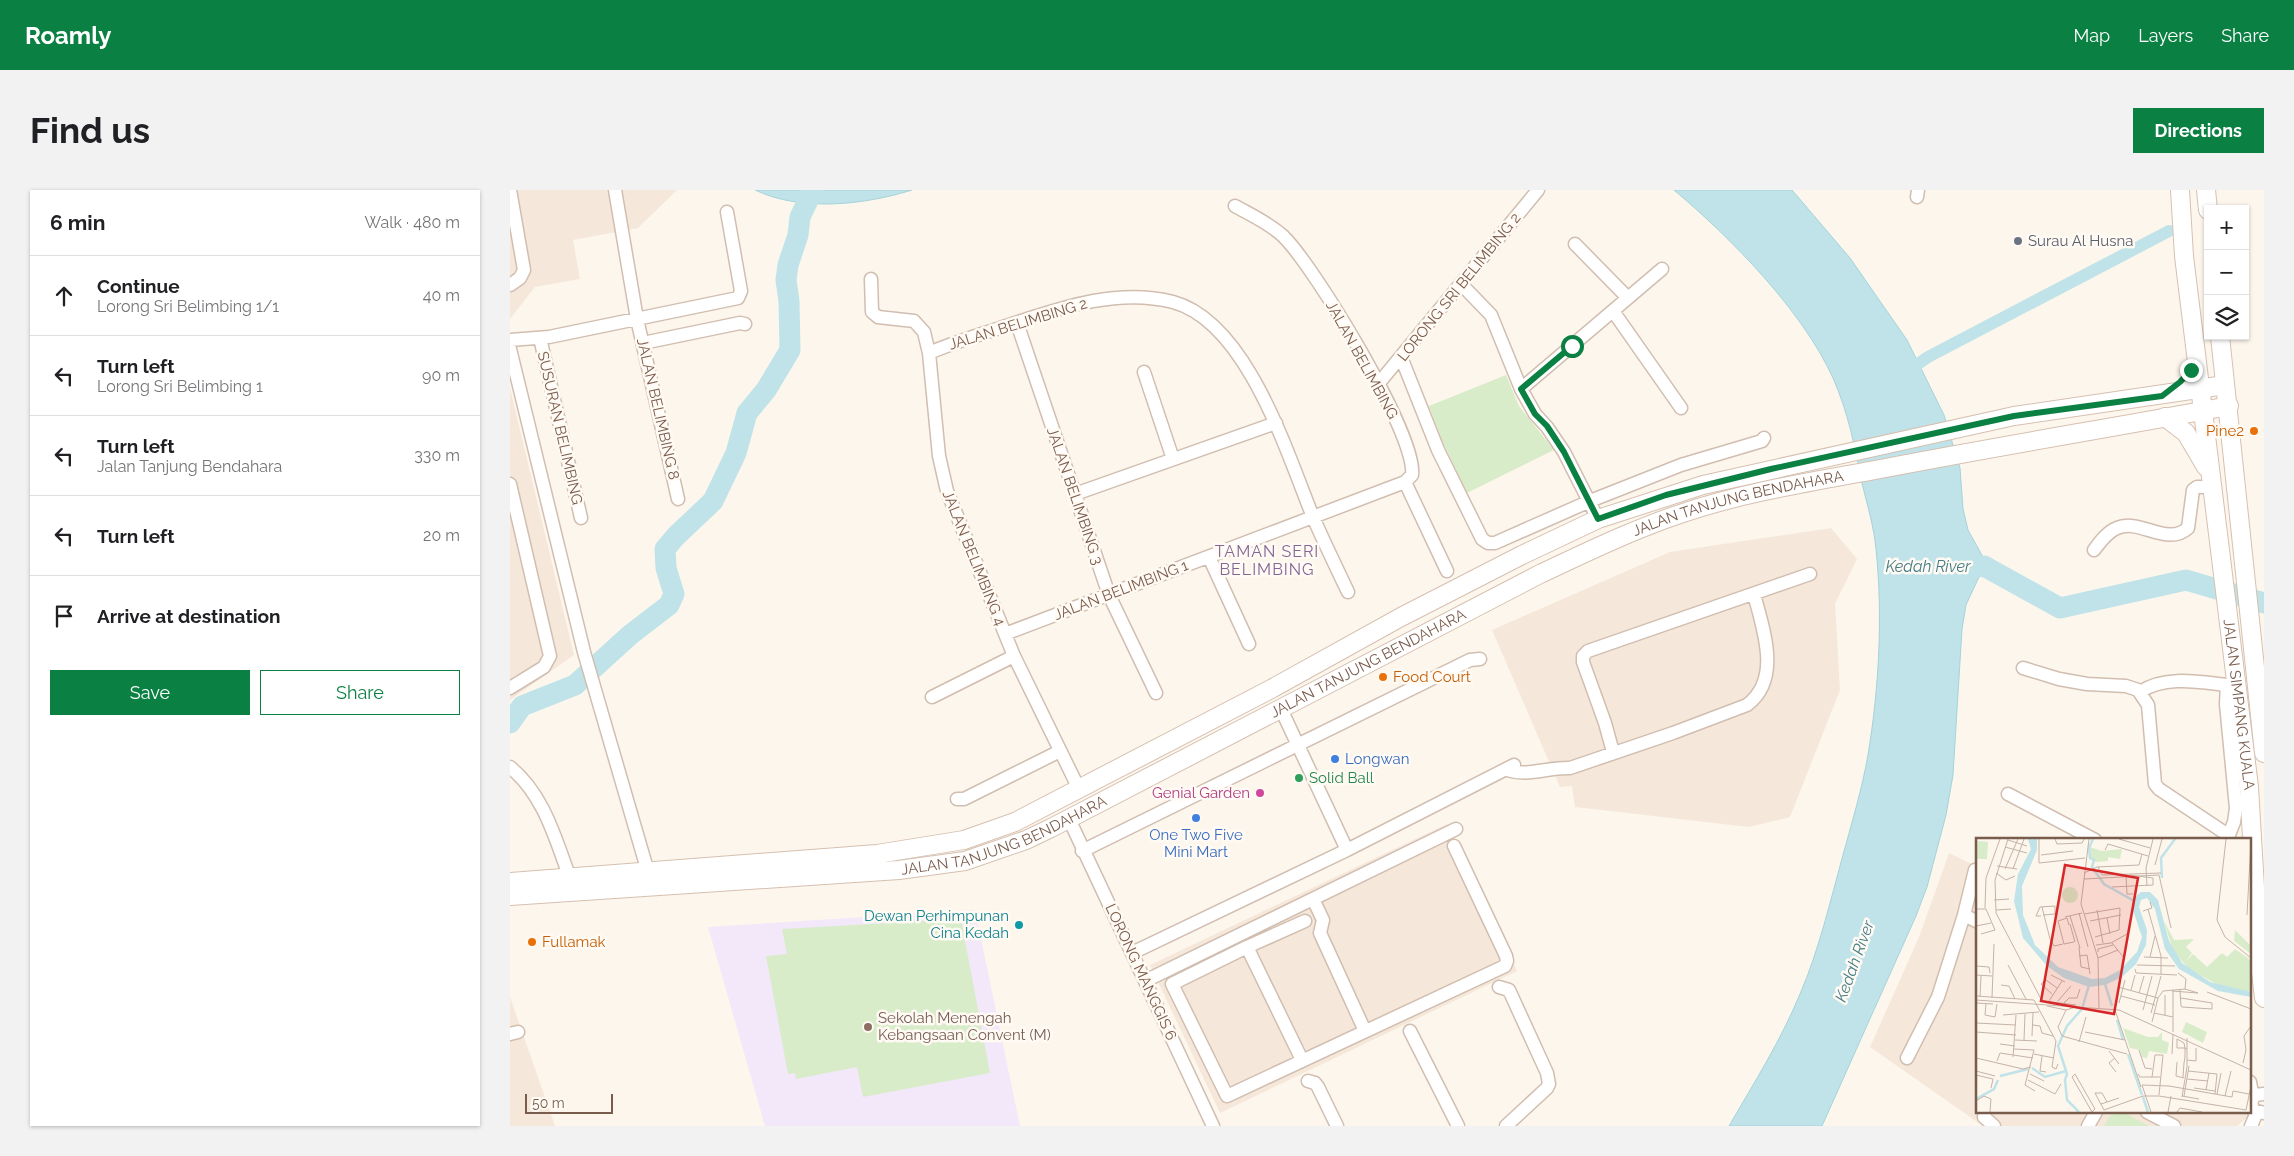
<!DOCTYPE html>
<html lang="en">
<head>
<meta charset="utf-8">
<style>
	body { margin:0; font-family:Raleway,sans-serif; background:#f2f2f2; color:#202124 }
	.controls { position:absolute; right:15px; top:15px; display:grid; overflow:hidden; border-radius:0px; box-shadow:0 1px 4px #0004 }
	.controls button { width:45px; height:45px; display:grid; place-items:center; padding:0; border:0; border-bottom:1px solid #e0e0e0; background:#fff; color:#202124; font:25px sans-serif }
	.scale { position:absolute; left:15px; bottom:12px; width:88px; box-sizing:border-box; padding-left:5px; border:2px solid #7a5c4d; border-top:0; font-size:14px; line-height:18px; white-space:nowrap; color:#7a5c4d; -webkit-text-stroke:4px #fffaf3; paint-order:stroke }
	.stop { position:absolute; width:15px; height:15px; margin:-11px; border:4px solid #0b8043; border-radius:50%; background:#fff }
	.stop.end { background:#0b8043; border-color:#fff; box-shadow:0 1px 5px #0008 }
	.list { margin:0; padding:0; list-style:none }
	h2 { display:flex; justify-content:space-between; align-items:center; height:65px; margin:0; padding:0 20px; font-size:21px }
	h2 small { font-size:16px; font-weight:400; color:#757577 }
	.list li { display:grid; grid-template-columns:32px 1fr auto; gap:15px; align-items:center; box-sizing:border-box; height:80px; padding:0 20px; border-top:1px solid #e0e0e0 }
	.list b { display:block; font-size:19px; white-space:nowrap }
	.list p { margin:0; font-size:16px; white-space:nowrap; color:#757577 }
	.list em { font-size:16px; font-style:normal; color:#757577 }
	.actions { display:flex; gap:10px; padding:15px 20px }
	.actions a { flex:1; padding:11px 0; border:1px solid #0b8043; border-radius:0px; text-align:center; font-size:18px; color:#0b8043 }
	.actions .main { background:#0b8043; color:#fff }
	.icon { flex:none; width:28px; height:28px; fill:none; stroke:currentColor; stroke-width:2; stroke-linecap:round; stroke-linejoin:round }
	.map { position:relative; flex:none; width:1754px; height:936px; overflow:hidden; border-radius:0px }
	header { display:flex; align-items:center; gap:30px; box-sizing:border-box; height:70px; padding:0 25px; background:#0b8043; color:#fff }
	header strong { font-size:24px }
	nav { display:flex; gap:28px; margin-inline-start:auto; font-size:18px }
	.intro { display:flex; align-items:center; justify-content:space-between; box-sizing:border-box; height:120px; padding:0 30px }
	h1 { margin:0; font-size:35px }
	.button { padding:12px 22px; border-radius:0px; background:#0b8043; color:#fff; font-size:18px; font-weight:700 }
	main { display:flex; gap:30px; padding:0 30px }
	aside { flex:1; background:#fff; border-radius:0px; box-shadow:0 1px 4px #0004 }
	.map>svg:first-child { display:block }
</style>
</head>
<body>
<header>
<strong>Roamly</strong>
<nav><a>Map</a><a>Layers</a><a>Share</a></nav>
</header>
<div class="intro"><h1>Find us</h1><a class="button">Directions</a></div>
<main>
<aside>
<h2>6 min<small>Walk · 480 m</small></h2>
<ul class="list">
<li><svg class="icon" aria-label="ahead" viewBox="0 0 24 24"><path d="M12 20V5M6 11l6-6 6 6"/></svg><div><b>Continue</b><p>Lorong Sri Belimbing 1/1</p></div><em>40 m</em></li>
<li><svg class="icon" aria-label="left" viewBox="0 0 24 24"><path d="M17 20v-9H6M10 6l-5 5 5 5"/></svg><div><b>Turn left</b><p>Lorong Sri Belimbing 1</p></div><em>90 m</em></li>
<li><svg class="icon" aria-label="left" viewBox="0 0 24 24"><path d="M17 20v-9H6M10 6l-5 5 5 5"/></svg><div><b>Turn left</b><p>Jalan Tanjung Bendahara</p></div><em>330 m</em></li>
<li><svg class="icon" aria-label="left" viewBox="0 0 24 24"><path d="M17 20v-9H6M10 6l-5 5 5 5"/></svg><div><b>Turn left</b></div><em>20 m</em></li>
<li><svg class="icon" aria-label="arrive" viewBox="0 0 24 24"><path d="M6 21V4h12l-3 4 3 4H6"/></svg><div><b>Arrive at destination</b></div></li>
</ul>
<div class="actions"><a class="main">Save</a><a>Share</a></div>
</aside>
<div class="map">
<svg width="1754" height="936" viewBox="0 0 1754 936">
	<rect width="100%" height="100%" fill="#fdf6ec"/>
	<path fill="#f5e8da" d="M0 0H167L128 38 63 50 70 89 25 97 0 129Z
		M0 198 64 465 0 510Z
		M1321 338 1347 369 1325 414 1330 500 1280 627 1239 637 1065 617 1062 596 1050 597 982 440 1160 362Z
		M937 634 1007 781 710 923 640 775Z
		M1439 663 1468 677V922H1737L1741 924 1727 936H1473L1360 857 1409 747Z
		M0 807 45 936H0Z"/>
	<path fill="#f3e8fa" d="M465 720 510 936H255L198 737Z"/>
	<path fill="#d8ecc9" d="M996 185 1009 216 1044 260 957 303 931 248 919 216Z
		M451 729 480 883 353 907 347 877 286 889 285 883 278 884 256 766 277 764 272 739Z
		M1611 922H1613L1639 936H1594L1600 926Z"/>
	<path fill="#bfe3e8" stroke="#a5d3da" d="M245 0H402C354 15 291 22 245 0Z
		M1164 0H1282L1340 68 1397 150 1434 225 1450 278 1453 319 1458 340 1473 367 1474 376 1456 415 1452 439 1443 585 1436 625 1417 697 1406 726 1312 936H1219C1244 893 1271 850 1290 804 1309 760 1320 712 1333 665 1342 632 1352 599 1358 565 1369 498 1373 426 1366 359 1364 337 1357 314 1352 293 1345 257 1338 222 1323 188 1292 120 1221 48 1164 0Z"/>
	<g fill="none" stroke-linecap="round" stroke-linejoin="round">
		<path stroke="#bfe3e8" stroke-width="12" d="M1396 182 1418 167 1659 41"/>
		<path stroke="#bfe3e8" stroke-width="21" d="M1447 381 1474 376 1550 418 1676 390 1754 413
			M0 533 12 516 65 495 120 445 159 415 164 404 156 378 155 359 166 346 203 311 226 263 237 223 256 200 280 160 279 111 276 90 278 75 288 45 290 27 303 0"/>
		<defs>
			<path id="street" d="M105 0 127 129 168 309
				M1407 7 1408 0
				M1065 54 1118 108
				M361 89 362 122 368 127 404 131 414 142 419 163 429 266 437 301 504 466 569 599
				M951 94 981 125 1011 199 1025 224 1037 237 1054 262 1088 329
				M0 95 10 88 14 80 0 0
				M1103 121 1171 218
				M507 133 599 405 646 503
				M30 148 71 328
				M0 150 39 147 228 108 231 101 217 22
				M133 153 230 133 235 134
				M0 159 74 462 138 682
				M419 163C442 153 466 146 490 138 545 120 605 97 663 112 737 132 777 263 803 327 814 352 826 377 838 402
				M891 167 928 260 972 349 978 353H985L1080 311 1171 275 1252 251 1254 248
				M634 182 663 269
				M869 193 1028 0
				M1011 199 1152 79
				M895 292 937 381
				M0 294 40 466 34 477 0 498
				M565 304 766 233
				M1584 360C1590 352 1597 342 1607 338 1630 328 1657 357 1678 338L1683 300 1687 297H1702
				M699 367 739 454
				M495 444 895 292 902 285C907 245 804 76 773 46 759 33 741 25 725 16
				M1513 478 1549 489 1577 494 1616 496 1628 500 1638 515 1645 594 1649 599 1718 645
				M1630 502C1655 485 1689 492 1717 495
				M422 507 504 466
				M771 519 837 660
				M1103 562 1095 533 1073 472V466L1078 461 1300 384
				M0 577C34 605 45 648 60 688
				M997 580C1018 587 1038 577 1060 578L1163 543 1237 515C1272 489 1253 439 1244 404
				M1498 604 1585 650
				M447 609H454L550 561
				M559 629 703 936
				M1717 650 1724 632 1726 618 1716 514 1717 495
				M572 661 960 470 970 469
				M803 709 813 730 810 743 855 841
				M1454 725 1468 732
				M737 757 662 794 717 906 995 776 997 771 996 766 944 656
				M622 763 837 660 1004 575
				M635 791 946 639
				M989 797 999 800 1037 883 1039 894 1037 898 996 936
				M900 841 948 936
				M0 844 8 842
				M1397 868 1428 807 1454 725 1465 680
				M792 870 737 757 795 731
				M798 891 805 893 808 897 827 936
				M1740 892 1743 908
				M1754 904 1745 905 1741 912 1743 920 1754 923
				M1475 922 1474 927 1484 936
				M1637 922 1664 936
				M1578 936 1586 922
				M1741 936 1747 922"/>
			<g id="secondary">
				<path id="s1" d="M1670 0 1674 66 1739 597 1749 765 1754 808"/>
				<path d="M1696 0 1698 20"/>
				<path d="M1710 146 1754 563"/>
				<path d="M1655 227 1676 243 1696 277"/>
				<path d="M0 692 367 664 454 650 505 632 763 498 891 427 1012 365 1088 329 1193 295 1504 226 1715 195"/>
				<path id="s2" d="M0 706 389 680 455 671 516 650 541 638 1030 384C1077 362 1124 339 1173 323 1235 302 1301 292 1365 280 1483 257 1601 238 1719 216"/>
			</g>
		</defs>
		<use href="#street" stroke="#d1beb0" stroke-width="15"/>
		<use href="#secondary" stroke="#d6c0b0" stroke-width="20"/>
		<use href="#street" stroke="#fff" stroke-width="12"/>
		<use href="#secondary" stroke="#fff" stroke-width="18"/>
	</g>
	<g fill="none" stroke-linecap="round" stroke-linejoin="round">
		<path stroke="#0b8043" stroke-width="6" d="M1062 156 1011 199 1025 224 1037 236 1054 262 1088 329 1156 305 1261 279 1504 226 1652 206 1670 192 1681 180"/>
	</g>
	<circle fill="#6b7280" stroke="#fffaf3" stroke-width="2" cx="1508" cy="51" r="5"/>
	<g fill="#e8710a" stroke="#fffaf3" stroke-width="2">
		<circle cx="1744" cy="241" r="5"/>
		<circle cx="873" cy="487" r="5"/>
		<circle cx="22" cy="752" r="5"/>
	</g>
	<g fill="#3f7fe0" stroke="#fffaf3" stroke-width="2">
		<circle cx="825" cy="569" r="5"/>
		<circle cx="686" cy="628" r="5"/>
	</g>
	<circle fill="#2e9e5b" stroke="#fffaf3" stroke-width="2" cx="789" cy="588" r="5"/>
	<circle fill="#d1479c" stroke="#fffaf3" stroke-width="2" cx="750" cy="603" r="5"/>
	<circle fill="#0f9aa8" stroke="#fffaf3" stroke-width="2" cx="509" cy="735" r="5"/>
	<circle fill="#8d6e63" stroke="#fffaf3" stroke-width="2" cx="358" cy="837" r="5"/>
	<g text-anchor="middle" stroke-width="5" stroke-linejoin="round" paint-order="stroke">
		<g font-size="15" fill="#5b616d" stroke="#fffaf3" text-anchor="start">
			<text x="1518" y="56">Surau Al Husna</text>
		</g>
		<g font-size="15" fill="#7a5c4d" stroke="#fffaf3">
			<text transform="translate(949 97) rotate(-51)" y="5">LORONG SRI BELIMBING 2</text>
			<text transform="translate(508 134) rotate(-17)" y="5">JALAN BELIMBING 2</text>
			<text transform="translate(852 170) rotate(61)" y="5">JALAN BELIMBING</text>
			<text transform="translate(148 219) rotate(77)" y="5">JALAN BELIMBING 8</text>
			<text transform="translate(50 238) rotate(77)" y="5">SUSURAN BELIMBING</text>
			<text transform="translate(565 306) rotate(71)" y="5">JALAN BELIMBING 3</text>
			<text dy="5" stroke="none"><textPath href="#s2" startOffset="1311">JALAN TANJUNG BENDAHARA</textPath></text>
			<text transform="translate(464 368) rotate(68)" y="5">JALAN BELIMBING 4</text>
			<text transform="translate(611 400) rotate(-21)" y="5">JALAN BELIMBING 1</text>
			<text dy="5" stroke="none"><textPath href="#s2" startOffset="906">JALAN TANJUNG BENDAHARA</textPath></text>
			<text dy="5" stroke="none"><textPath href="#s1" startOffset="518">JALAN SIMPANG KUALA</textPath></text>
			<text dy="5" stroke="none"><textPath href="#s2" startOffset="501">JALAN TANJUNG BENDAHARA</textPath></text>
			<text transform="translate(631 782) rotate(65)" y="5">LORONG MANGGIS 6</text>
		</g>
		<g font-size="15" fill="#c56008" stroke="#fffaf3" text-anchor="start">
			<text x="1734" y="246" text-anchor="end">Pine2</text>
			<text x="883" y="492">Food Court</text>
			<text x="32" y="757">Fullamak</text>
		</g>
		<g font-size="15" fill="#366cbe" stroke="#fffaf3" text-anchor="start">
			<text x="835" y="574">Longwan</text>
			<text x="686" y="650" text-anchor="middle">One Two Five<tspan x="686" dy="17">Mini Mart</tspan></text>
		</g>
		<g font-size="15" fill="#27864d" stroke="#fffaf3" text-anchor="start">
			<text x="799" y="593">Solid Ball</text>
		</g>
		<g font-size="15" fill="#b23c85" stroke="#fffaf3" text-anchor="end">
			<text x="740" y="608">Genial Garden</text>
		</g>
		<g font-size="15" fill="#0d838f" stroke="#fffaf3" text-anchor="end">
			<text x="499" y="731">Dewan Perhimpunan<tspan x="499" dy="17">Cina Kedah</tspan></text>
		</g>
		<g font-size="15" fill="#785e54" stroke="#fffaf3" text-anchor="start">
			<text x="368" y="833">Sekolah Menengah<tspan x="368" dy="17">Kebangsaan Convent (M)</tspan></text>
		</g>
		<g font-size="16" letter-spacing="1" fill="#846695" stroke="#fffaf3">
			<text x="757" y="367">TAMAN SERI<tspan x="757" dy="18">BELIMBING</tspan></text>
		</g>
		<g font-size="16" font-style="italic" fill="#437c86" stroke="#fffaf3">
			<text x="1418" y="382">Kedah River</text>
			<text transform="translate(1344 771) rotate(-70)" y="6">Kedah River</text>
		</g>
	</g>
	<g transform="translate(1466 648)">
		<rect width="275" height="275" fill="#fdf6ec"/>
		<path d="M1 3 12 4 11 21H0ZM86 57a8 8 0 1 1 16 0a8 8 0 1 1-16 0ZM188 83 198 102 218 101 210 109 216 115 210 123 217 116 231 129 246 115 251 119 259 111 272 120 275 124V154L244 148 213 131 197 113ZM259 92 275 108V116L258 103ZM210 184 231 194 227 205 206 194ZM147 190 172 199H182L186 194V202L193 205 191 216 173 213 171 220 166 219 164 212 154 210Z" fill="#d8ecc9"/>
		<path d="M114 9 126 13 146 11 144 21 132 19V23L120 24 115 20Z" fill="#d8ecc9"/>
		<path d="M52 1H61V12L46 48 47 77 59 107 82 129 116 141 129 140 144 132 161 114 166 99 157 72 158 60 165 54H174L182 62 193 103 206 125 234 144 275 154V159L242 153 203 131 189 111 179 71 171 60 165 62 163 69 171 92 170 107 160 126 146 139 129 147 113 149 88 140 71 128 47 100 38 63 42 36 55 11Z" fill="#bfe3e8"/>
		<path fill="none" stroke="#bfe3e8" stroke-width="2.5" d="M117 1 113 10 114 20 118 22 116 29 128 46 160 64M186 40 185 20 199 1M129 146 136 168M141 182 147 202M152 216 166 257M56 230 69 239 90 233M24 238 52 231M167 259 172 274M0 261 18 251 22 242M103 274 91 262 89 242 91 236 82 208 91 188 106 171 113 147"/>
		<path fill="none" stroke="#c5b3a7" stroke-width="1" d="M32 1 19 42 20 75 66 163M63 1V25M79 1 81 6 106 5 108 1M113 1 105 66 122 120 123 170M143 1 174 10M250 1 241 82 249 99 275 120M32 2 51 8M29 9 51 15M129 12 132 6 172 18M65 17 97 13M63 25 109 20M179 27 186 1M21 28 41 31M122 29 126 37 185 35M29 31 42 1M37 31 48 1M20 35 30 42 39 38M108 35 121 29 163 27 166 16M150 38 151 56H157M108 41 183 37 195 90M171 48 170 30 177 1M136 49 177 47V40L154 37M18 62 33 61M66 69 74 101 78 108 87 106M9 70 10 40 24 1M0 71H10L19 92 5 96M172 71 185 118V136M20 72 35 71M121 72 127 105M167 73 176 70 174 64M103 75 112 109M108 76 144 70M271 77 275 3M65 78H60L64 69 79 68V76L67 77M94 78 104 110M89 79 106 75M131 80 134 96M114 83 145 77M94 86 99 104M93 87 91 80 82 83 88 106 98 104M0 88 15 85M119 99 143 92 144 70M136 105 149 121M120 107 135 105 151 96M103 109 105 129 114 131M122 114V111L137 107M103 118 111 117 114 136M168 119 192 120M174 119 179 98M122 120 142 112M32 127 50 161M161 127 199 128M0 128 13 129 14 135M159 131 160 135 201 137M202 135 210 141 209 151M0 137 16 138M75 137 89 144M25 147 33 148 39 161M142 149 182 160M204 151V153L205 168 206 169 236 171V165L205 160M155 152 159 137M197 152V194M196 153 222 155M231 154 275 171M163 155 168 138M76 156 65 146 70 142 81 150M189 157V177M0 158 58 162 80 203 76 229 80 231 82 226M145 158 179 167M4 159 5 138M16 160 18 106M0 162 143 172 275 232M68 163 100 167M73 163 86 143M82 163 95 148M0 165 17 166M88 165 93 160H101L104 151M143 165 149 142M10 166 9 177 19 179 21 166M71 168 90 172 100 169M90 172 82 189 86 198 151 216M139 172 165 249M167 172 176 138M175 175 185 138M178 175 197 179M27 177 63 174M176 184 182 160 187 153 209 151 222 155M0 185 40 187M57 187 64 188 66 195 77 198M0 194 40 197M109 194 149 202M56 198 57 175M39 202 61 203M48 202 49 176M103 204 110 179M24 206 39 208M38 211 58 212M58 212 49 247 59 253M163 212 169 230 176 231M133 213 143 226M58 216 78 220M196 216 197 196M66 218 64 233 70 234M37 219 40 177M0 220 47 231 55 229M139 220 133 225 140 234M211 222 220 223V210M21 223 24 215 57 220M201 224 200 238 208 240M267 225 270 212 268 198 275 188M0 233 19 238M212 233 241 236 239 256M54 236 68 243M162 236 164 239H184M0 237 17 241 15 250M176 239 179 217H187L183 257M207 239 208 225 209 219V210L208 205 201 201V210H209L211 211M211 241 232 243M52 242 79 256 85 246M218 250 239 253M230 252 233 235M241 256 245 235M206 258 223 261M208 258 213 228M249 258 255 233M206 259 211 229V200M0 263 8 258 15 261 14 274M131 264 126 255H119L128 272 167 258H183L270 272M125 266 143 260M270 272 275 248M116 274 96 239 99 236 119 271 116 274M175 274 166 247 193 248 256 259 257 253 273 256M192 274 195 258M201 274 204 270 226 274"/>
		<path fill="#d62828" fill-opacity="0.15" stroke="#d62828" stroke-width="2.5" d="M89 27 162 40 138 176 65 163Z"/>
		<rect width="275" height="275" fill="none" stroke="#7a5c4d" stroke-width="2.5"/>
	</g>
</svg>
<div class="controls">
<button>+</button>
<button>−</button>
<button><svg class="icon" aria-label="layers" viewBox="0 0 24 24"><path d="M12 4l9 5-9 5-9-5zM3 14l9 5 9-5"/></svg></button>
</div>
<div class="scale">50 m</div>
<div class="stop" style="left:1062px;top:156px"></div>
<div class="stop end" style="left:1681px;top:180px"></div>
</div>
</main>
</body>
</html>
